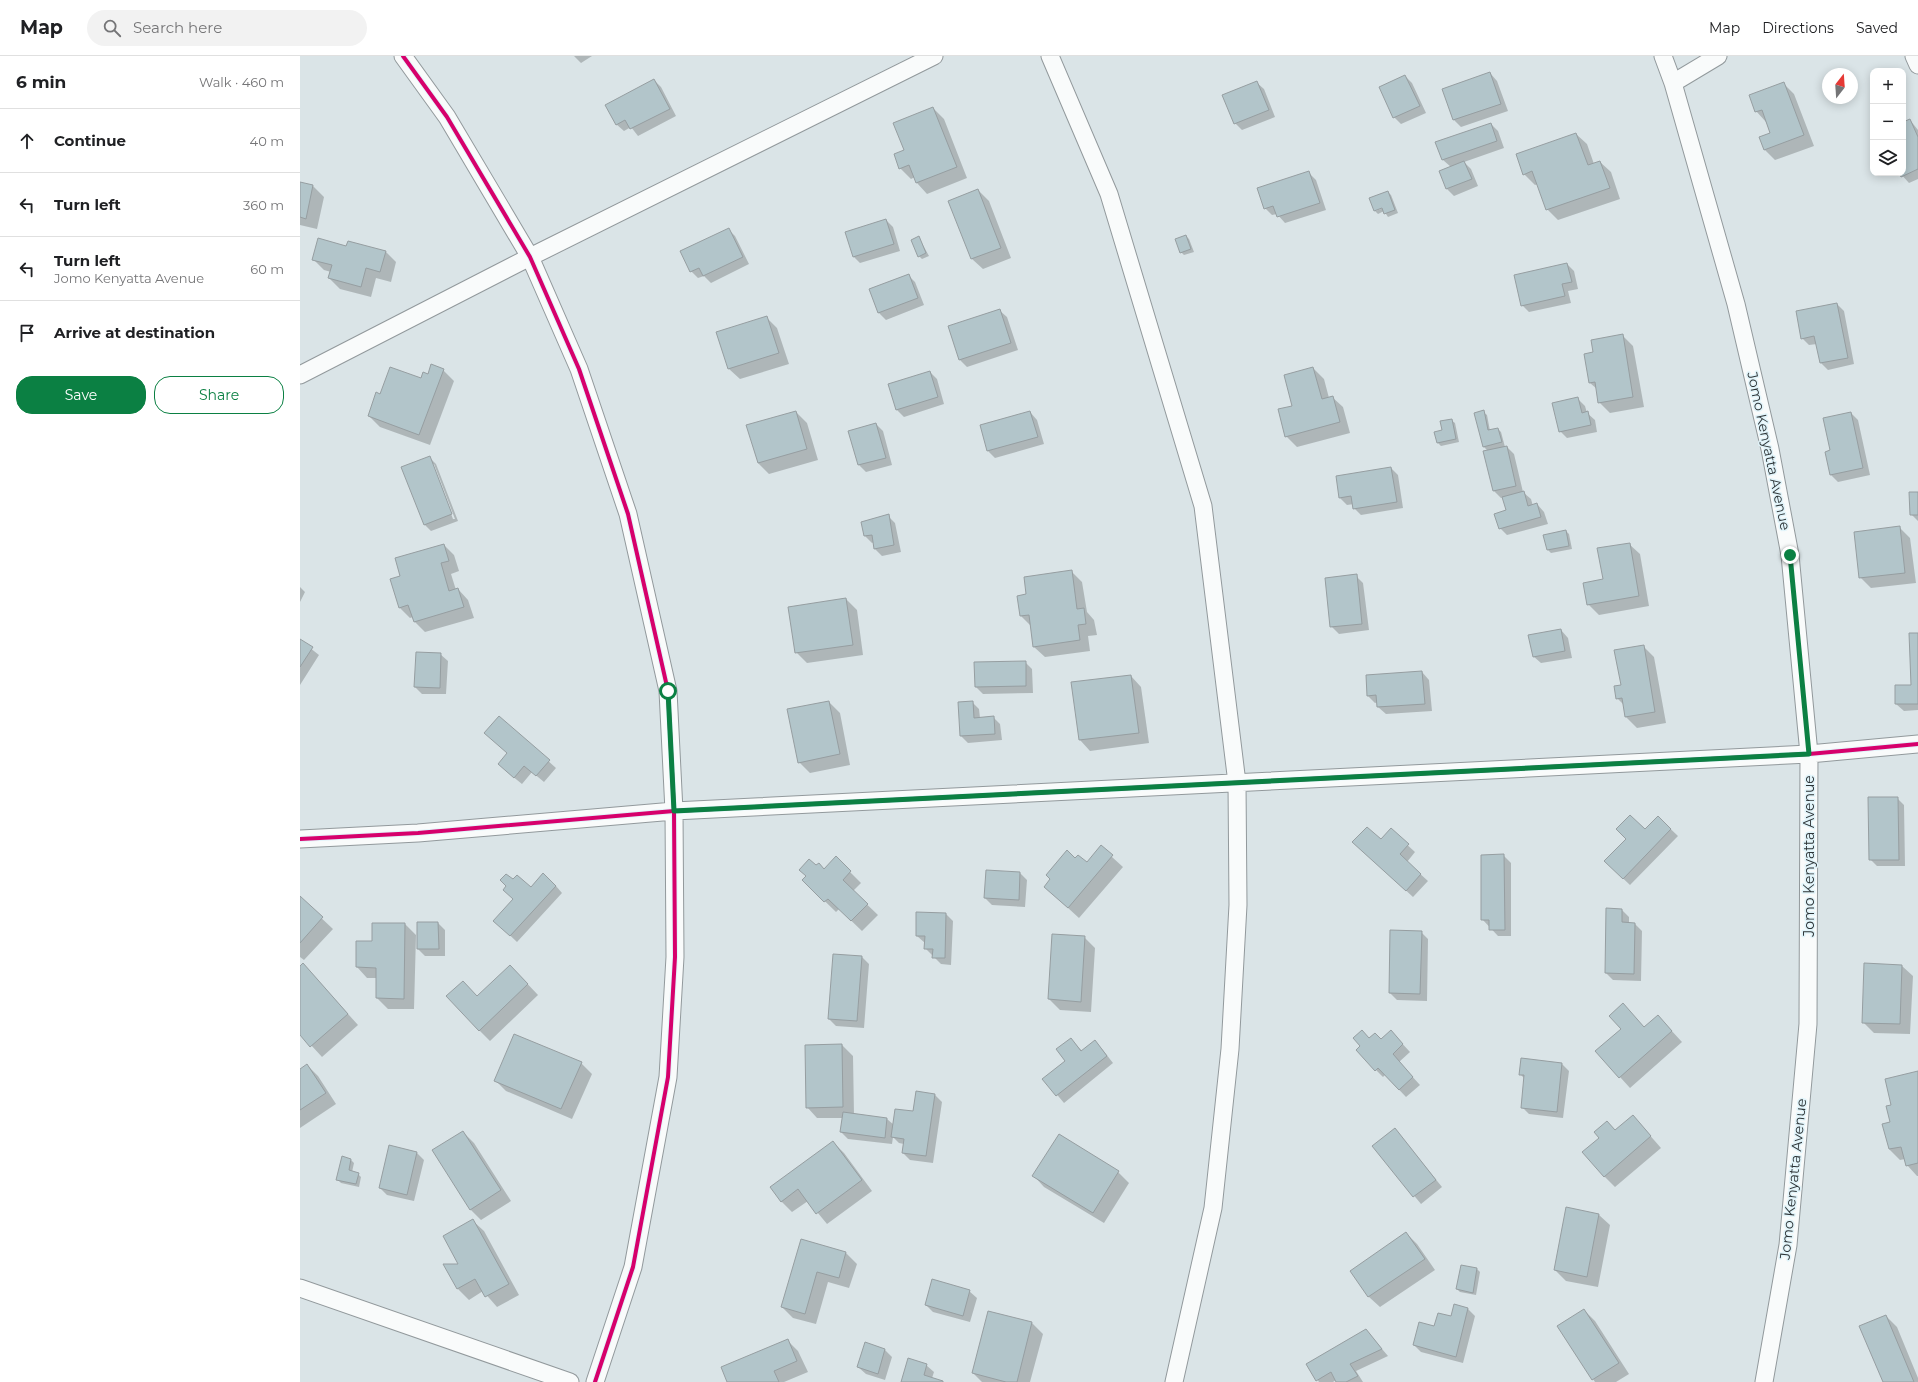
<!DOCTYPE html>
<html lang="en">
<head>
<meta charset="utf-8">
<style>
	body { margin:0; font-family:Montserrat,sans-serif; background:#f2f2f2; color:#202124 }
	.controls { position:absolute; right:12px; top:12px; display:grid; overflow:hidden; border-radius:8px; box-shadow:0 2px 10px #0003 }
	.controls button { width:36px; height:36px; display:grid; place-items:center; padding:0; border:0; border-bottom:1px solid #e0e0e0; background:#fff; color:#202124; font:20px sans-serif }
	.compass { position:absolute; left:1522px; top:12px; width:36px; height:36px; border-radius:50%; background:#fff; box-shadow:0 2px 10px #0003; rotate:17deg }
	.stop { position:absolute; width:12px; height:12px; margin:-9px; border:3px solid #0b8043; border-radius:50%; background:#fff }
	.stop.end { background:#0b8043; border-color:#fff; box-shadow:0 1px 4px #0008 }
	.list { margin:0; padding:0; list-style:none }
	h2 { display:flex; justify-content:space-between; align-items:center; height:52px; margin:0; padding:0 16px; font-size:17px }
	h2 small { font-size:13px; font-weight:400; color:#757577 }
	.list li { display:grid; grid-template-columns:26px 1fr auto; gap:12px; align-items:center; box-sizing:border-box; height:64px; padding:0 16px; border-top:1px solid #e0e0e0 }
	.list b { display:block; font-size:15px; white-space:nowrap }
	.list p { margin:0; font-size:13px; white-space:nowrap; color:#757577 }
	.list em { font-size:13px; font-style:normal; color:#757577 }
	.actions { display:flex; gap:8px; padding:12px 16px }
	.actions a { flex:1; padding:9px 0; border:1px solid #0b8043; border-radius:16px; text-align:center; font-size:14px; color:#0b8043 }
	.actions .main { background:#0b8043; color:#fff }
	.icon { flex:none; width:22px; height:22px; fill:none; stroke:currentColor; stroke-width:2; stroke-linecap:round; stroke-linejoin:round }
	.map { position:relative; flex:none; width:1618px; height:1326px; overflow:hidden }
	header { display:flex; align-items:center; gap:24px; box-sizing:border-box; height:56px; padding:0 20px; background:#fff; border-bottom:1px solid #e0e0e0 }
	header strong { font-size:19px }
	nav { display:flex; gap:22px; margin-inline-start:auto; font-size:14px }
	.search { width:280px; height:36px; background:#f2f2f2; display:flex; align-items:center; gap:10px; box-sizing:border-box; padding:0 14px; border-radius:22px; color:#757577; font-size:15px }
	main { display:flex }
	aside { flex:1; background:#fff }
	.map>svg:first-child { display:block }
</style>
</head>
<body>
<header>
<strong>Map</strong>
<div class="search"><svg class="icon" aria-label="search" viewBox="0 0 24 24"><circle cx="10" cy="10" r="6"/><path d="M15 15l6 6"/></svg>Search here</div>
<nav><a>Map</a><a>Directions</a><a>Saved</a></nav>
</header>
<main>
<aside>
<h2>6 min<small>Walk · 460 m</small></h2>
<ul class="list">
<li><svg class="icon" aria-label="ahead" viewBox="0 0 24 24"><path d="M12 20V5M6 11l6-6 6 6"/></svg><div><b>Continue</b></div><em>40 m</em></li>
<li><svg class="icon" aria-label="left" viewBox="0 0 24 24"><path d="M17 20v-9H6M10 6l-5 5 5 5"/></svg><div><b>Turn left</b></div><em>360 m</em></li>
<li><svg class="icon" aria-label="left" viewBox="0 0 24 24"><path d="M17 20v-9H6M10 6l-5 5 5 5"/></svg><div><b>Turn left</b><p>Jomo Kenyatta Avenue</p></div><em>60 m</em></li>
<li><svg class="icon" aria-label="arrive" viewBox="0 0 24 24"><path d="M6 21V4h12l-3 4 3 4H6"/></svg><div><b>Arrive at destination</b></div></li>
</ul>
<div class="actions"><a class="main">Save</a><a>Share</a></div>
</aside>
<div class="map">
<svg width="1618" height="1326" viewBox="0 0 1618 1326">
	<rect width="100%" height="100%" fill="#dae4e7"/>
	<path fill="#0003" fill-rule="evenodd" d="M274 0H292L281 7Z
		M1190 17 1197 25 1208 55 1161 71 1154 64 1143 33Z
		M1105 20 1112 27 1126 57 1101 68 1094 61Z
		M354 24 361 31 376 60 338 80 331 71 324 75 316 68Z
		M956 26 964 33 975 61 942 74 935 67Z
		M1483 27 1494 38 1514 90 1475 104 1464 93 1471 78 1466 66 1456 55Z
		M633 52 644 63 667 122 627 138 617 127 615 121 611 123 600 112Z
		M1610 64 1618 74V123L1609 127 1600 117H1603V67Z
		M1191 68 1198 75 1204 92 1164 106 1171 113 1178 130 1154 140 1147 133 1140 116 1151 111 1143 104 1137 87Z
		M1276 78 1287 88 1294 108 1300 106 1311 116 1320 143 1258 164 1247 153 1238 128 1235 129 1224 118Z
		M1009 117 1016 124 1026 154 985 167 977 158 972 159 965 152Z
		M0 127 13 130 24 141 17 173 0 169Z
		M678 134 689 145 711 202 683 213 672 203Z
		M1088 136 1091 139 1098 157 1088 161 1084 155 1078 158 1075 155 1087 151Z
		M586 164 593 171 600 195 560 207 553 200Z
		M428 173 435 180 449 208 411 227 404 220 398 222 391 215Z
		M886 180 889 183 894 196 884 199 881 196Z
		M619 182 629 200 622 203 619 200Z
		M47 191 86 196 96 206 91 226 76 222 71 241 40 233 29 222 31 216 24 214 13 203Z
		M1267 208 1274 215 1278 233 1268 235 1271 247 1229 256 1222 249Z
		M608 219 615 226 624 249 586 264 579 257 570 234Z
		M1537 248 1544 255 1554 308 1528 314 1521 307 1517 288 1509 289 1502 282Z
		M699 254 707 261 718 294 667 311 660 304 649 271Z
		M466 261 477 272 489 308 440 323 429 313Z
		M1322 279 1333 290 1344 351 1310 357 1299 346 1297 333 1290 327 1295 297Z
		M1013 312 1024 323 1029 342 1032 341 1043 351 1050 377 997 391 986 380 993 350Z
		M143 314 154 325 130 389 80 371 69 360 81 339Z
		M630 316 637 323 644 348 604 361 597 354 589 329Z
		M1278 343 1285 350 1287 357 1295 364 1297 376 1267 382 1260 375Z
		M496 356 507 367 518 404 469 418 458 407 448 370Z
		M730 356 737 364 744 388 695 402 688 395Z
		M1183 356 1187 359 1190 375 1198 373 1201 376 1205 391H1207L1214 398 1223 436 1231 443 1233 450 1237 448 1244 456 1248 468 1207 479 1200 472 1207 455 1203 441 1201 442 1194 435 1188 395 1183 390Z
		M1551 357 1558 364 1570 419 1538 426 1531 419V395Z
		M1151 364 1155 367 1159 386 1141 390 1138 387 1135 377 1144 375Z
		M576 368 583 375 592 409 566 416 559 409 549 376Z
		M129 401 136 408 158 465 131 475 124 468ZM132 408H134L155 463H153Z
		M1091 412 1098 419 1103 452 1061 459 1054 452V448L1047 449 1040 442Z
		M1618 437V465L1611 458Z
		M588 460 595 467 601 496 582 500 575 493 574 486 572 487 565 480Z
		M1599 471 1610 482 1616 527 1571 532 1560 521Z
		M1266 475 1269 478 1272 493 1251 497 1248 494Z
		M1329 488 1340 498 1349 550 1299 559 1288 548Z
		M144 489 154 499 159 515 151 518 156 534 158 533 168 544 174 562 125 576 114 565 113 561 110 562 99 551 102 521Z
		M771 515 782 526 787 556 794 564 797 579 788 580 790 595 745 601 734 591 731 570 721 560 728 539Z
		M1056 520 1063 527 1069 574 1039 578 1031 570Z
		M0 531 5 536 0 546Z
		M546 543 557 554 563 599 507 607 496 596Z
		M1261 574 1268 582 1272 602 1241 607 1233 600Z
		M1618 578V654L1604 655 1596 648 1612 630Z
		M0 584 19 599 0 629Z
		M1343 590 1354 601 1366 667 1337 672 1326 661 1324 649 1317 642Z
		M140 598 148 605 146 638H122L115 631Z
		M725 606 732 613 733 637 683 638 676 631Z
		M1122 616 1129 624 1132 655 1086 658 1078 651V646L1075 647 1068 640Z
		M831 620 841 631 849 687 790 695 780 684 772 627Z
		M529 646 540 657 550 709 510 717 499 706Z
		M672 646 679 653 680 662 693 661 700 668 702 684 668 687 661 680Z
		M199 661 256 712 244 726 232 716 222 728 206 715 208 697Z
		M1597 742 1604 749 1605 810H1577L1570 803Z
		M1358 761 1378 780 1330 829 1312 812Z
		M1091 774 1115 796 1107 806 1128 825 1113 841 1061 793 1081 785Z
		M801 791 823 811 779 862 745 831 775 803 787 807Z
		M1203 799 1211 807V880H1198L1182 863Z
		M536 802 561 827 553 835 578 859 562 875 539 853 536 856 503 824 516 811 525 814Z
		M720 817 727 824 725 851 692 849 685 842Z
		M213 825 231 832 256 830 262 837 217 886 202 872 214 844Z
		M0 842 33 873 4 904 0 901Z
		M1307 853 1322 854 1329 861V867L1335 868 1342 875 1341 925 1313 924 1306 917Z
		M646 858 653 865 651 909 641 908 625 892V887L617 880Z
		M138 867 145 874V900H125L118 893Z
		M105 868 116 879 114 953H88L77 942V922H67L57 911 73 886Z
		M1121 876 1128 883 1127 945 1097 944 1090 937Z
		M784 881 795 892 791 956 760 954 749 943Z
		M562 901 569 908 564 972 536 970 529 963Z
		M3 908 58 969 22 1001 0 977V911Z
		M1565 908 1602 910 1613 920 1610 978 1574 977 1563 966Z
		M221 921 238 939 190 985 179 974 177 941Z
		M1358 960 1382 986 1330 1032 1320 1021 1345 972Z
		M771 983 782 995 802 993 813 1007 764 1047 744 1023 767 1005Z
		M1069 983H1098L1110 996 1099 1006 1120 1029 1106 1041 1085 1019 1083 1021 1076 1014Z
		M542 989 553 1000 554 1059 587 1063 594 1069 613 1057 616 1036 635 1039 642 1046 633 1107 610 1104 603 1097 604 1088 599 1087 593 1081 592 1088 548 1083 541 1076 543 1062H517L507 1051Z
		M281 1007 292 1018 272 1063 206 1035 196 1025Z
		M1262 1008 1269 1015 1263 1062 1229 1058 1222 1051 1225 1023 1220 1018Z
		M7 1009 18 1020 36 1048 0 1072V1014Z
		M1618 1016V1120H1617L1607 1109 1605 1103 1600 1104 1589 1093 1593 1049Z
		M1333 1060 1361 1092 1315 1131 1304 1120 1301 1082 1315 1075Z
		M1095 1073 1142 1131 1121 1148 1073 1090Z
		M163 1076 174 1087 211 1145 181 1164 170 1153Z
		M759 1079 818 1116 829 1127 804 1167 744 1131 734 1120Z
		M533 1086 544 1097 572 1135 527 1168 508 1145 492 1156 481 1145Z
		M117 1097 124 1104 114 1145 87 1139 80 1132Z
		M51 1104 54 1107 52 1116 58 1118 61 1121 59 1131 41 1127 37 1123Z
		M1267 1152 1299 1159 1310 1169 1298 1231 1266 1225 1255 1214Z
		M173 1165 184 1175 219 1239 197 1251 183 1235 169 1244 158 1233 145 1209H160Z
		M1106 1177 1117 1188 1135 1214 1080 1251 1069 1241 1051 1215Z
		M502 1184 546 1197 557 1208 549 1232 528 1226 516 1268 493 1262 482 1251Z
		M1177 1213 1180 1216 1176 1239 1160 1236 1157 1233Z
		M669 1235 677 1242 670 1266 633 1256 626 1249Z
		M1168 1253 1175 1260 1163 1307 1121 1296 1114 1289 1135 1271Z
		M1284 1254 1295 1265 1329 1318 1316 1326H1295L1293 1323Z
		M689 1256 732 1267 743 1278 730 1326H682L673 1317Z
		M1586 1260 1597 1271 1618 1322V1326H1584Z
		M1066 1274 1088 1300 1056 1315 1063 1326H1038L1036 1324 1033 1326H1019L1007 1308Z
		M487 1284 498 1295 508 1316 484 1326H428Z
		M566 1288 585 1294 592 1301 585 1324 566 1318 558 1311Z
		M626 1309 634 1316 632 1322 643 1326H602Z"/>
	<path fill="#b2c5ca" stroke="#969ea1" d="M1190 16 1201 48 1153 64 1142 33Z
		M1105 19 1120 50 1093 62 1079 31Z
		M354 23 370 53 330 73 325 64 316 69 305 49Z
		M957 25 969 54 934 68 922 39Z
		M1484 26 1504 79 1464 94 1459 81 1470 77 1462 54 1455 56 1449 39Z
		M633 51 657 111 616 127 609 109 599 113 594 98 604 94 593 67Z
		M1610 63 1618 81V113L1601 121 1599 117H1603V66Z
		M1191 67 1197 85 1142 104 1135 86Z
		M1276 77 1288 109 1300 105 1310 132 1246 154 1232 115 1223 119 1216 98Z
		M1164 105 1172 123 1146 133 1139 115Z
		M1009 115 1020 147 977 161 973 150 964 153 957 132Z
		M0 126 13 129 6 163 0 161Z
		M678 133 701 192 671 203 648 145Z
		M1088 135 1095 154 1084 158 1082 152 1074 155 1069 142Z
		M586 163 594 188 553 201 545 176Z
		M429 172 443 201 403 220 399 212 390 216 380 195Z
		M886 179 891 193 880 197 875 183Z
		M619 180 626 197 618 201 611 184Z
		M18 182 46 190 48 185 86 195 80 216 66 212 61 231 28 222 32 209 12 204Z
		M1267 207 1272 226 1262 228 1265 240 1221 250 1214 219Z
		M609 218 618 242 578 257 569 233Z
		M1537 247 1548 302 1520 307 1514 280 1501 283 1496 255Z
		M700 253 711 287 659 304 648 270Z
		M467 260 479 297 428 313 416 276Z
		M1323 278 1333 341 1298 347 1295 326 1289 327 1284 298 1293 296 1291 284Z
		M131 308 144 313 119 379 68 360 76 336 80 338 90 311 121 322 123 316 128 318Z
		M1013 311 1022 343 1033 340 1040 366 985 381 978 353 992 350 984 319Z
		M630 315 638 341 596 354 588 328Z
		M1278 341 1282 357 1288 355 1291 369 1259 376 1252 347Z
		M1184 354 1188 374 1198 372 1202 386 1183 391 1174 357Z
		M496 355 507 393 458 407 446 369Z
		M730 355 738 381 687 395 680 369Z
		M1551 356 1563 412 1530 419 1525 396 1530 394 1523 362Z
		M1152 363 1156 383 1137 387 1134 376 1142 374 1140 365Z
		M576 367 586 402 558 409 548 375Z
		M1207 390 1216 430 1193 435 1183 395Z
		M130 400 152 458 124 469 101 411Z
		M1091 411 1097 446 1053 453 1051 440 1039 442 1036 420Z
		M1224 435 1228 450 1237 447 1241 461 1199 473 1194 458 1206 454 1202 441Z
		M1609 436H1618V459H1610Z
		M589 458 594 489 574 493 572 479 564 480 561 466Z
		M1600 470 1605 517 1559 522 1554 476Z
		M1266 474 1269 490 1247 494 1243 479Z
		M1330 487 1339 540 1287 549 1283 527 1303 523 1297 492Z
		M144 488 149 505 141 507 149 535 158 532 164 551 114 566 108 549 99 552 90 523 100 520 95 502Z
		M772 514 777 553 784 552 786 568 778 569 780 584 733 591 729 559 720 560 717 540 726 538 724 521Z
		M1057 518 1062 568 1030 571 1025 522Z
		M546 542 553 589 495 597 488 551Z
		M1261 573 1265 595 1233 601 1228 579Z
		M1609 577H1618V648H1595V629H1611Z
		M0 583 13 591 0 611Z
		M1344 589 1355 656 1325 661 1322 642 1316 643 1314 630 1321 629 1314 594Z
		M116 596 141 597 140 632 114 631Z
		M726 605V630L675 631 674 606Z
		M1122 615 1125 648 1077 651 1076 639 1067 640 1066 619Z
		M831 619 839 677 779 684 771 626Z
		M529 645 540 698 498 707 487 653Z
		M673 645 674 662 694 660 695 678 660 680 658 646Z
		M199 660 250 704 236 720 224 710 214 722 198 708 207 697 184 677Z
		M1568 741H1598L1599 804H1569Z
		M1330 759 1345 773 1358 760 1371 773 1323 823 1304 805 1326 783 1316 773Z
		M1067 771 1081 783 1091 772 1109 788 1100 798 1121 818 1106 835 1052 786Z
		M801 789 813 799 768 852 744 831 750 823 746 819 767 794 775 802 778 799 787 806Z
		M1204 798 1205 874H1189V864H1181V799Z
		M536 800 551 815 543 824 568 848 551 865 528 843 524 846 502 824 506 820 499 814 509 803 516 809 519 807 524 813Z
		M686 814 720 816 719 844 684 842Z
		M243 817 256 830 210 880 193 865 213 843 203 834 206 830 200 824 206 818 213 823 217 819 231 831Z
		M0 840 23 861 0 887Z
		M1306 852 1322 853V866L1335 867 1334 918 1305 917Z
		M616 856 646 857 645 902H632L633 893H624L625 880H616Z
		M117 866H138L139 893H117Z
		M72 867H105L104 943 76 942V912L56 911V885H72Z
		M1090 874 1122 875 1120 938 1089 937Z
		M752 878 785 880 781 946 748 943Z
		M533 898 562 900 557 965 528 963Z
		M3 907 48 958 10 991 0 979V910Z
		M1564 907 1602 909 1600 968 1562 967Z
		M210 909 228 928 179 975 146 940 163 925 177 940Z
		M1323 947 1344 971 1358 959 1372 975 1319 1022 1295 995 1321 973 1309 960Z
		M1062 974 1069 982 1075 977 1081 983 1091 974 1103 988 1093 998 1113 1021 1099 1034 1078 1012 1075 1015 1056 994 1060 990 1053 982Z
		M214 978 282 1006 261 1053 194 1025Z
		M771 982 781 995 795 984 807 1000 756 1040 742 1023 765 1005 756 993Z
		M542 988 543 1051 506 1052 505 989Z
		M1221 1002 1262 1007 1257 1056 1221 1052 1224 1019H1219Z
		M7 1008 26 1037 0 1054V1013Z
		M1618 1015V1107L1606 1110 1601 1091 1589 1093 1582 1068 1590 1066 1586 1050 1591 1049 1585 1023Z
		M616 1035 635 1038 626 1100 602 1097 604 1083 591 1081 595 1053 613 1055Z
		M543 1056 587 1062 585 1082 540 1076Z
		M1333 1059 1351 1080 1304 1121 1282 1096 1299 1082 1294 1076 1307 1065 1315 1074Z
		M1095 1072 1136 1124 1113 1141 1072 1090Z
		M163 1075 201 1134 170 1154 132 1094Z
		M759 1078 819 1115 793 1157 732 1120Z
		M533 1085 562 1124 516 1158 498 1133 481 1146 470 1131Z
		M89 1089 117 1096 107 1139 79 1132Z
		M42 1100 51 1103 49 1114 59 1117 56 1128 36 1124Z
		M1266 1151 1299 1158 1287 1221 1254 1214Z
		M173 1163 209 1228 185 1241 175 1223 157 1233 143 1208H158L143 1180Z
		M1106 1176 1125 1203 1068 1241 1050 1215Z
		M501 1183 546 1196 539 1222 517 1216 505 1258 481 1251Z
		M1161 1209 1177 1212 1173 1237 1156 1233Z
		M632 1223 670 1234 663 1260 625 1249Z
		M1154 1248 1168 1252 1156 1301 1113 1289 1119 1266 1134 1270 1138 1257 1151 1260Z
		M1284 1253 1319 1307 1292 1324 1257 1270Z
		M688 1255 732 1266 717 1326H706L672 1317Z
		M1586 1259 1614 1326H1583L1559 1270Z
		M1066 1273 1082 1293 1050 1308 1058 1320 1046 1326H1036L1031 1316 1016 1325 1006 1308Z
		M488 1283 497 1305 474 1315 479 1326H427L421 1311Z
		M565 1286 585 1293 578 1318 557 1311Z
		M608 1302 627 1308 624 1319 643 1325V1326H601Z"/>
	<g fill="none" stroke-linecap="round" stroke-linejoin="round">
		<defs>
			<path id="minor" d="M103 0 147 61 230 201 279 313 328 458 368 635 374 755 375 901 368 1021 333 1211 295 1326
				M750 0 809 138 903 450 937 727 938 849 930 993 913 1152 874 1326
				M1363 0 1373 27 1436 248 1470 393 1490 499 1509 698 1508 968 1488 1189 1464 1326
				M1614 0 1618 9
				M1373 27 1418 0
				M0 319 230 201 634 0
				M0 783 118 777 374 755 1509 698 1618 688
				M0 1232 270 1326"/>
		</defs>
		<use href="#minor" stroke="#92999c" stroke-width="19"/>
		<use href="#minor" stroke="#f9fbfb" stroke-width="17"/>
		<defs>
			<path id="cycleway" d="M103 0 147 61 230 201 279 313 328 458 368 635 374 755 375 901 368 1021 333 1211 295 1326
				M0 783 118 777 374 755 1509 698 1618 688"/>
		</defs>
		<use href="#cycleway" stroke="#e1f4fa" stroke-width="6"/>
		<use href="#cycleway" stroke="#d6006c" stroke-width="4"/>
	</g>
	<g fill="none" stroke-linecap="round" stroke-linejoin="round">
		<path stroke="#0b8043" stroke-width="5" d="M368 635 374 755 1509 698 1490 499"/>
	</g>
	<g text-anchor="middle" stroke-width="3" stroke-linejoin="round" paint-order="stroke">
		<g font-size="14" fill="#2c3336" stroke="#e1f4fa">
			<text transform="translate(1469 395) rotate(78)" y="5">Jomo Kenyatta Avenue</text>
			<text transform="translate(1509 800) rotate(-90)" y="5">Jomo Kenyatta Avenue</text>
			<text transform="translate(1493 1123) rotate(-84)" y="5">Jomo Kenyatta Avenue</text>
		</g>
	</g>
</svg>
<div class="controls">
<button>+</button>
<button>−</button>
<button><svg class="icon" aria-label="layers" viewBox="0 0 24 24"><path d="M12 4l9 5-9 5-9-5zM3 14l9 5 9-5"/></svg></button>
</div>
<svg class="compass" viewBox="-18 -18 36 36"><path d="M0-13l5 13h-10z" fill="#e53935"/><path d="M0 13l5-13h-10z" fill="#757577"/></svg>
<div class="stop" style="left:368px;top:635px"></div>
<div class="stop end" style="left:1490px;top:499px"></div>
</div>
</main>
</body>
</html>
